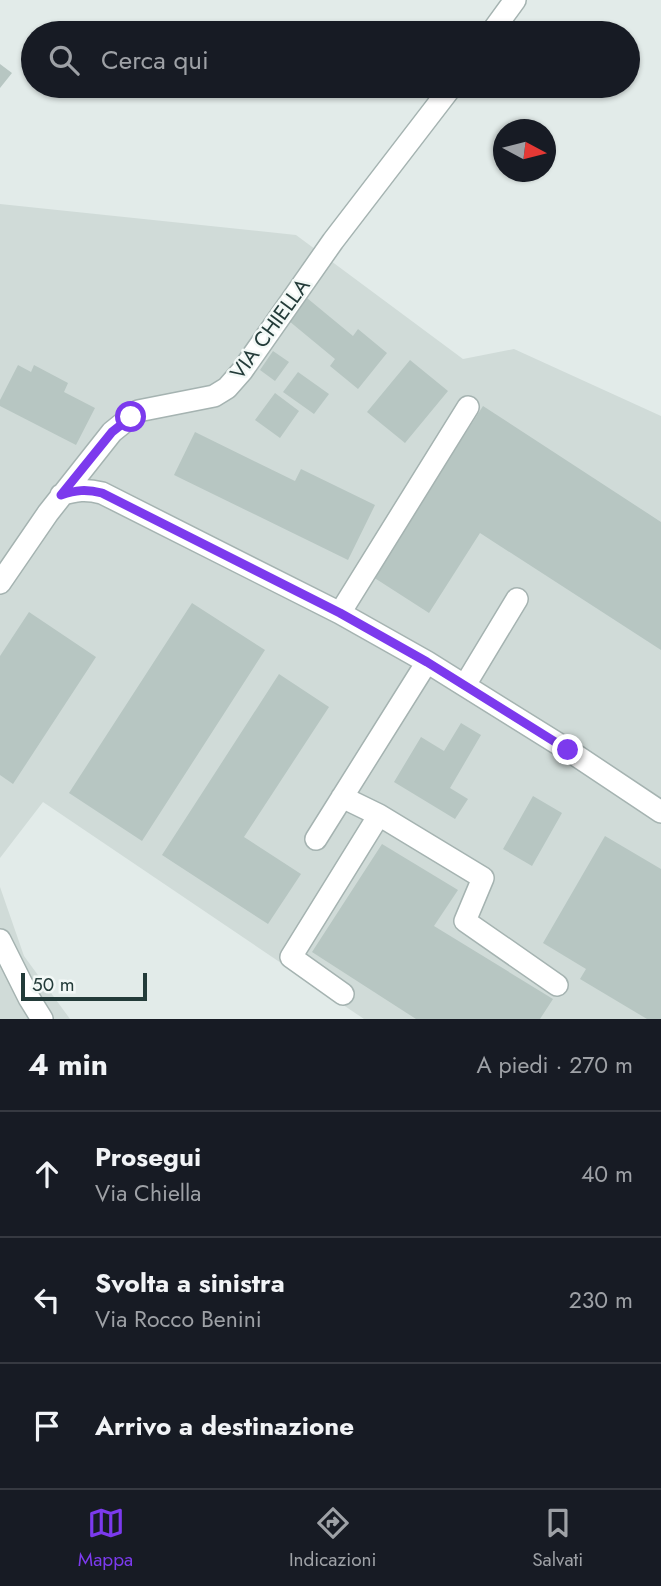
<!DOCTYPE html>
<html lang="it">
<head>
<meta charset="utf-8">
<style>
	body { margin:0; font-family:Jost,sans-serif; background:#242831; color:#f1f3f6 }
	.compass { position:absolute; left:493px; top:119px; width:63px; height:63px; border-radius:50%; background:#171b24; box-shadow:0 2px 5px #0004; rotate:97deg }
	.scale { position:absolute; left:21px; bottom:18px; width:126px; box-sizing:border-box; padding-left:7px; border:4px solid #233b39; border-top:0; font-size:19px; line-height:24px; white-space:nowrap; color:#233b39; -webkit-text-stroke:5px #f2f8f6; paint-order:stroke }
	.stop { position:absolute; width:21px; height:21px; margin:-16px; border:5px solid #7c3aed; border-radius:50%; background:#fff }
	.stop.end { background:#7c3aed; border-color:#fff; box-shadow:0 2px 7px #0008 }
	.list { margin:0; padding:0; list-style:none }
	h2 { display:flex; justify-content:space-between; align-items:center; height:91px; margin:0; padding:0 28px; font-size:30px }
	h2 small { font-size:23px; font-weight:400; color:#9ea1a6 }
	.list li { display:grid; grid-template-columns:46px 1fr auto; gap:21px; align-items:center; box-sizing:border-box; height:126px; padding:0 28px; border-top:2px solid #363941 }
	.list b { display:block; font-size:26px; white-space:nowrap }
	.list p { margin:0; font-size:23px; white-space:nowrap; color:#9ea1a6 }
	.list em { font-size:23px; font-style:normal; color:#9ea1a6 }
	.icon { flex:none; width:38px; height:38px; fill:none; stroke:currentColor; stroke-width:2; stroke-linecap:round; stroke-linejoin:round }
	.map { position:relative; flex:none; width:661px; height:1019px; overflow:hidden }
	.search { position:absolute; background:#171b24; box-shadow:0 2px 5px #0004; left:21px; right:21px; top:21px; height:77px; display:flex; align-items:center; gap:18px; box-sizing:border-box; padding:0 24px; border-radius:38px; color:#9ea1a6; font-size:26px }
	.sheet { height:469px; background:#171b24 }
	nav { display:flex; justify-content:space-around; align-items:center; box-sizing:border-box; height:98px; border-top:2px solid #363941; background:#171b24; font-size:19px; color:#9ea1a6 }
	nav a { display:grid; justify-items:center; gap:4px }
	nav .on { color:#7c3aed }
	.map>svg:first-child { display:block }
</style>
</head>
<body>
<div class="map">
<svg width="661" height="1019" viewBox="0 0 661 1019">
	<rect width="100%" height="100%" fill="#e2ebe9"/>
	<path fill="#d0dbd8" d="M0 204 296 235 463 359 514 349 661 416V1019H364L43 802 0 858Z
		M0 887 24 956 70 1019H0Z"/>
	<path fill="#b7c6c2" d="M0 64 12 73 0 88Z
		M307 298 353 336 358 329 387 353 358 389 330 366 335 359 289 321Z
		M273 351 289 362 275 381 260 370Z
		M410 360 448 391 405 443 367 412Z
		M18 365 31 372 34 365 68 383 64 392 95 408 76 445 0 406V400Z
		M298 372 329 394 314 414 283 392Z
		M275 393 299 411 280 438 255 420Z
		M483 406 661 522V650L480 533 429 613 373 577Z
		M195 432 295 481 301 469 375 505 348 560 174 475Z
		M192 603 265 650 142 841 69 793Z
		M29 612 96 657 13 784 0 775V656Z
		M279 674 329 707 244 837 301 874 268 924 162 855Z
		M461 723 481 735 450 788 468 799 455 819 394 782 421 737 444 751Z
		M533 796 562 813 532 866 503 849Z
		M605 836 661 869V1019H647L580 979 586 969 543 943Z
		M382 844 458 890 434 926 553 999 540 1019H416L312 952Z"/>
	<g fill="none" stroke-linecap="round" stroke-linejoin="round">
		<defs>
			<path id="minor" d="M491 33 515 0
				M61 495C76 490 86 489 102 493L340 613 427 662 568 750 661 812
				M0 583 48 513 112 432 138 411 214 396 227 388 242 371 333 241 452 86
				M340 613 468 407
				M465 685 517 599
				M342 797 379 815 483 878 465 921 557 985
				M316 839 427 662
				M0 940 29 998 42 1019
				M343 994 291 957 379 815"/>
		</defs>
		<use href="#minor" stroke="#a5b3b1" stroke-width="24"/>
		<use href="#minor" stroke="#fff" stroke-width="21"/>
	</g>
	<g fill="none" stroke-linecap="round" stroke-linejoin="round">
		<path stroke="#7c3aed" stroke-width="9" d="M131 417 112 432 61 495C76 490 86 489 102 493L340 613 427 662 568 750"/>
	</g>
	<g text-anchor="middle" stroke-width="5" stroke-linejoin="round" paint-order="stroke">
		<g font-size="21" fill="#233b39" stroke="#f2f8f6">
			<text transform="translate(270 329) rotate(-54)" y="7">VIA CHIELLA</text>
		</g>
	</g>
</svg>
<svg class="compass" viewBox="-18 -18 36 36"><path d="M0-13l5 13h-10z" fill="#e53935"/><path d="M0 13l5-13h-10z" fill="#9ea1a6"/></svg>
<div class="scale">50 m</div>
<div class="stop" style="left:131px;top:417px"></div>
<div class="stop end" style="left:568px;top:750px"></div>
<div class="search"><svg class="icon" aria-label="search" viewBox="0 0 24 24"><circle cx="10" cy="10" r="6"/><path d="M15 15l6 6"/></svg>Cerca qui</div>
</div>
<section class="sheet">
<h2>4 min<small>A piedi · 270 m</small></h2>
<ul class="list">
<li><svg class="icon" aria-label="ahead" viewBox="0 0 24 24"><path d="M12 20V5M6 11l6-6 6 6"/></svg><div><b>Prosegui</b><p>Via Chiella</p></div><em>40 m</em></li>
<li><svg class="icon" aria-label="left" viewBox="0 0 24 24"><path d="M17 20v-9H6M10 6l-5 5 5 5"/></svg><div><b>Svolta a sinistra</b><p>Via Rocco Benini</p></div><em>230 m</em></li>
<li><svg class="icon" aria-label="arrive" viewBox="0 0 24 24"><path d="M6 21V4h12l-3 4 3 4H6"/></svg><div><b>Arrivo a destinazione</b></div></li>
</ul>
</section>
<nav>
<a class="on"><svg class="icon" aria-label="map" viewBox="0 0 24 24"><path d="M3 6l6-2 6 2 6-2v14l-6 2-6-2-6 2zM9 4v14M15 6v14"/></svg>Mappa</a>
<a><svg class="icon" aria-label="directions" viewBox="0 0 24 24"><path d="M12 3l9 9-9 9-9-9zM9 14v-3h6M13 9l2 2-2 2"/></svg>Indicazioni</a>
<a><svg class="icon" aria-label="saved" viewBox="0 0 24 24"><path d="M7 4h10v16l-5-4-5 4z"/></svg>Salvati</a>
</nav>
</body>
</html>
